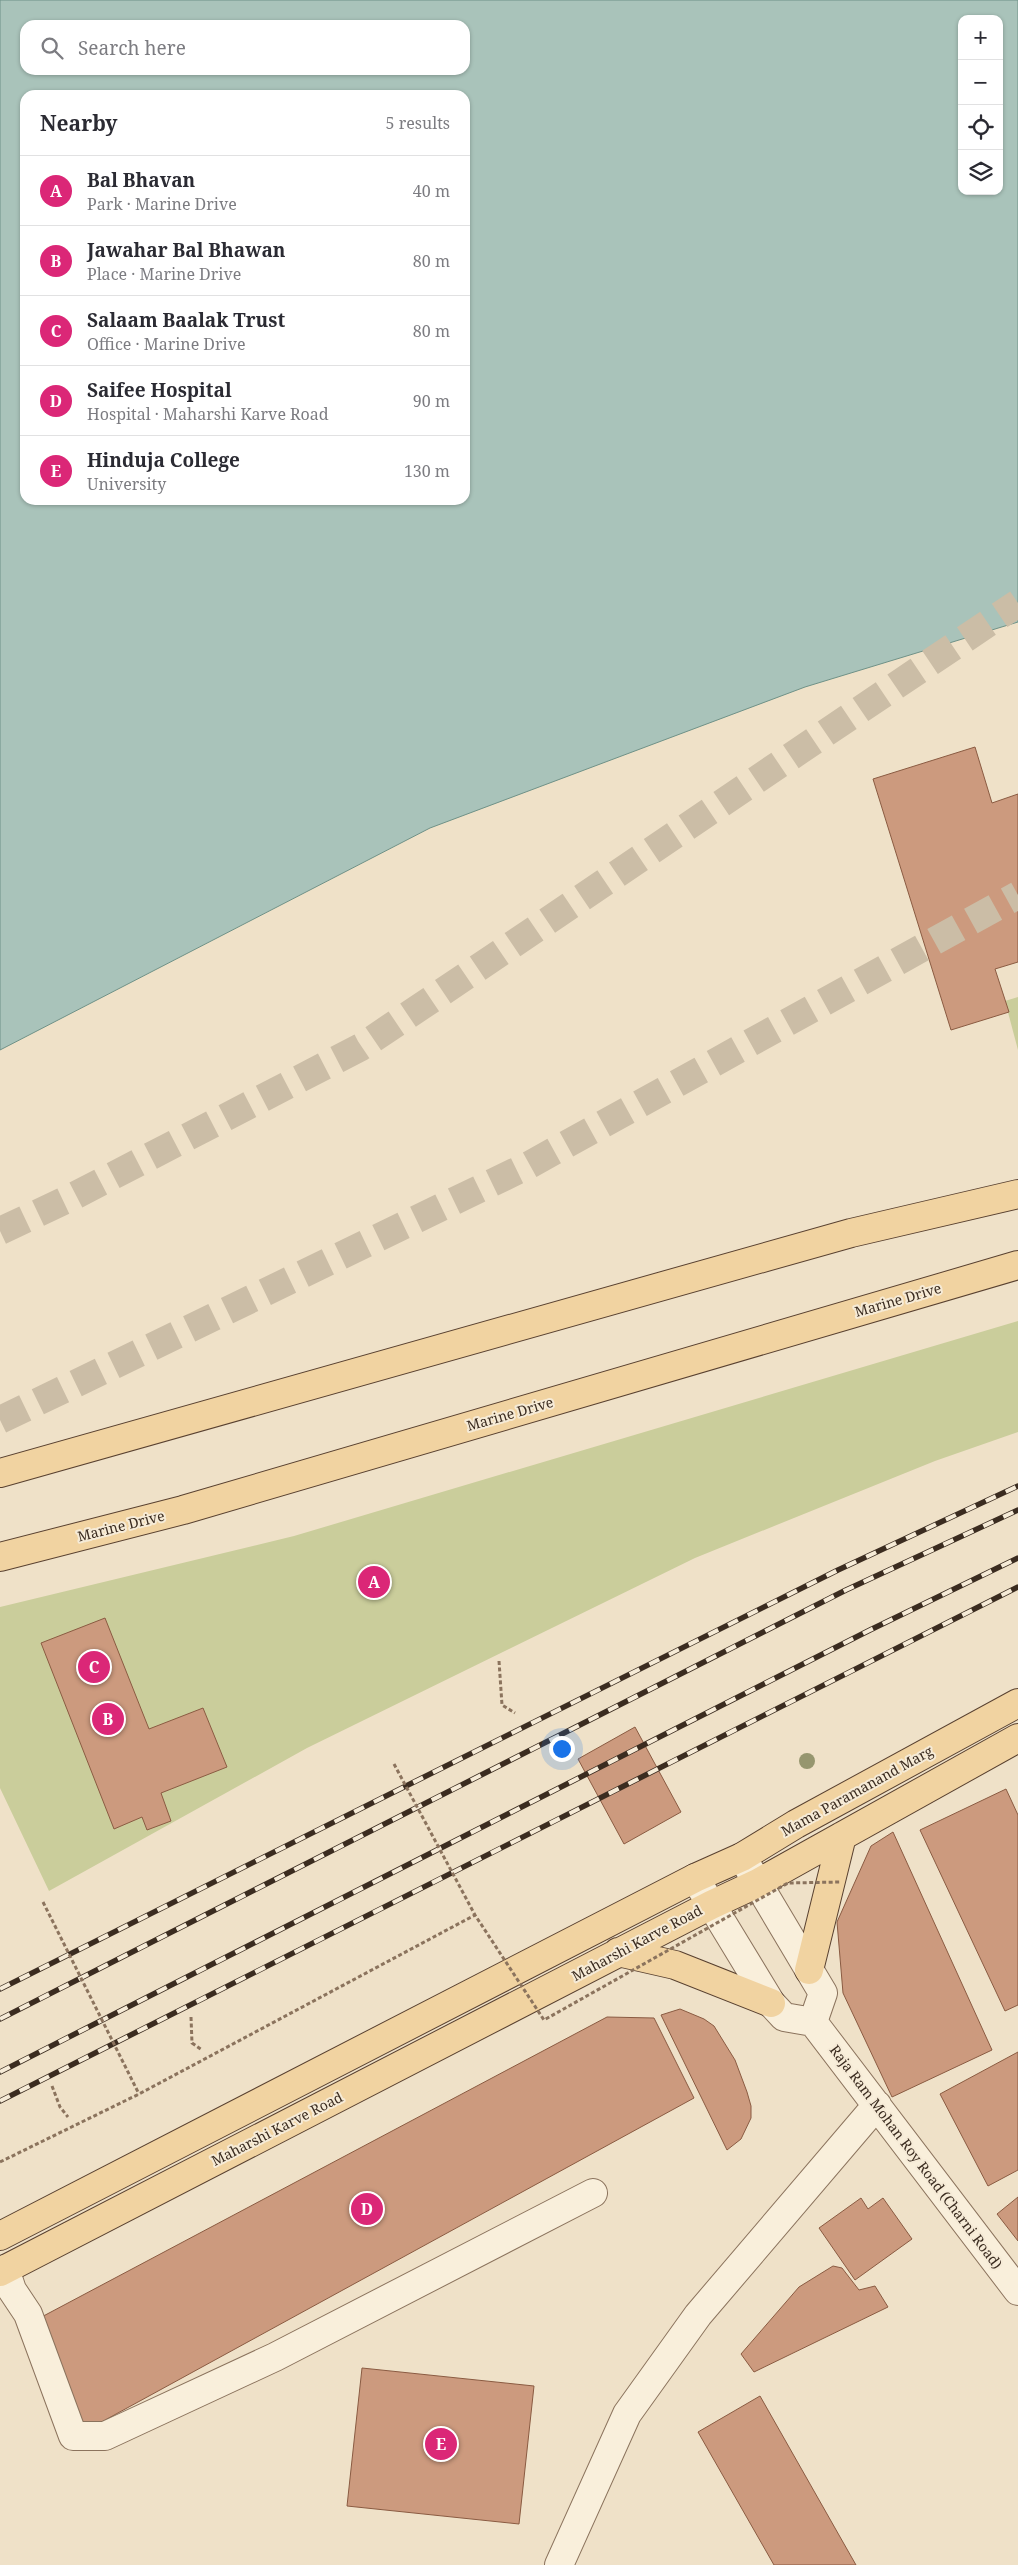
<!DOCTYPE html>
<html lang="en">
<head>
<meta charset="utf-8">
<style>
	body { margin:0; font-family:"Noto Serif",serif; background:#f2f2f3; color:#2b2b33 }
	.controls { position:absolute; right:15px; top:15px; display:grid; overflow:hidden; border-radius:10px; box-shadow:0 1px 4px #0004 }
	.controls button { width:45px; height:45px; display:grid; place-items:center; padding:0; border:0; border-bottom:1px solid #e1e1e2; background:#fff; color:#2b2b33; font:25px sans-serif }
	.you { position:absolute; left:561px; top:1748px; width:18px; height:18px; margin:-12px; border:4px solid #fff; border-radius:50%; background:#1a73e8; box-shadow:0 0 0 8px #1a73e833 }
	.badge { display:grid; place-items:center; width:32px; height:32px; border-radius:50%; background:#db2777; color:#fff; font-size:16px; font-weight:700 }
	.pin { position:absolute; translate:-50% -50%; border:2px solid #fff; box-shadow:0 1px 5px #0006 }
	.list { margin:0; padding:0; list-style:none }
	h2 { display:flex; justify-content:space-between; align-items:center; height:65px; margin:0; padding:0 20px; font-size:21px }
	h2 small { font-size:16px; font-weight:400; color:#7c7c81 }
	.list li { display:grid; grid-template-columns:32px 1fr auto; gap:15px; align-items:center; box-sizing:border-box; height:70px; padding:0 20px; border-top:1px solid #e1e1e2 }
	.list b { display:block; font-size:19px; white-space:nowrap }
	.list p { margin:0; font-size:16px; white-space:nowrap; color:#7c7c81 }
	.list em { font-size:16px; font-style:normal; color:#7c7c81 }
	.icon { flex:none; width:28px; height:28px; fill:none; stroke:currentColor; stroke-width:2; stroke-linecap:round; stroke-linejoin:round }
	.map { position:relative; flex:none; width:1018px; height:2565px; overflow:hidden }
	.search { position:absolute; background:#fff; box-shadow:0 1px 4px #0004; left:20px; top:20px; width:450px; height:55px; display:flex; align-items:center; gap:12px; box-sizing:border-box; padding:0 18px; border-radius:15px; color:#7c7c81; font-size:19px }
	.panel { position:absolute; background:#fff; box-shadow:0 1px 4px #0004; left:20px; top:90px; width:450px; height:415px; border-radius:15px }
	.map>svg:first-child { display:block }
</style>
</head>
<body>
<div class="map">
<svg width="1018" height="2565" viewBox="0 0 1018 2565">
	<rect width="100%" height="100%" fill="#efe1c8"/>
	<path fill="#cacd9b" d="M1018 997V1050L1005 1001Z
		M1018 1321V1432L935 1461 695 1558 307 1748 49 1891 0 1788V1607L294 1536Z"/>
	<path fill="#a9c3ba" stroke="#6f9187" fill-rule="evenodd" d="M0 0H1018V622L805 687 430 828 0 1050ZM962 19H999V191H962ZM25 25H465V70H25ZM25 95H465V500H25Z"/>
	<path fill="#cc9a7e" stroke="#8a5b42" d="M975 747 992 803 1018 794V962L995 969 1009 1012 951 1030 873 779Z
		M105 1618 149 1729 203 1708 227 1767 161 1793 171 1821 147 1830 142 1817 114 1829 41 1643Z
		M635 1727 681 1812 624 1844 578 1759Z
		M1006 1789 1018 1815V2005L1005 2011 920 1830Z
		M893 1832 992 2050 892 2097 843 1993 837 1922 871 1846Z
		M680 2009 704 2019 714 2026 735 2060 747 2092 751 2106V2118L741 2139 727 2150 661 2015Z
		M607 2017 654 2018 694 2098 85 2431 34 2321Z
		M1018 2052V2170L988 2186 940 2094Z
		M1018 2197V2241L997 2214Z
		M861 2198 868 2209 883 2198 912 2239 855 2280 819 2228Z
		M833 2266 842 2268 859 2290 875 2286 888 2307 754 2372 741 2354 799 2287Z
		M362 2368 534 2386 519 2524 347 2506Z
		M760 2396 856 2565H774L698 2432Z"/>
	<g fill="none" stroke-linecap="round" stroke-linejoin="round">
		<path stroke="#cbbda6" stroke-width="28" stroke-dasharray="28 14" stroke-linecap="butt" d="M0 1231 70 1198 361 1047 1018 603
			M0 1420 529 1165 1018 895"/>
		<defs>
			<path id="minor" d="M742 1857 823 1993 813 2022
				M695 1878 771 2003 784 2017 813 2022 1018 2291
				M5 2269 12 2290 28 2314 73 2436H105L275 2357 593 2193
				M559 2565 627 2414 698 2315 877 2105"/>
			<path id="major" d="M0 1473 851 1233 1018 1194
				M0 1557 183 1510 1018 1265
				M618 1952 675 1965 771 2003
				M809 1970 842 1836
				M0 2236 695 1878 742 1857 796 1824 1018 1703
				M0 2272 711 1905 758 1883 1018 1738"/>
		</defs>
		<use href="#minor" stroke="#8b735d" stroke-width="30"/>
		<use href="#major" stroke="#594130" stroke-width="30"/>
		<path stroke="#8b735d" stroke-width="3" stroke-dasharray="4 2.5" stroke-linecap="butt" d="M499 1661 502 1705 515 1713
			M191 2017 192 2043 202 2050
			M52 2086 60 2107 68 2117
			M0 2162 139 2094 475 1915"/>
		<use href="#minor" stroke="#f9efdb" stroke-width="28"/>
		<use href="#major" stroke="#f1d3a1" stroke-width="28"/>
		<defs>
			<path id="rail" d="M0 1989 838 1570 1018 1486
				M0 2019 846 1590 1018 1510
				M0 2072 870 1630 1018 1558
				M0 2101 1018 1587"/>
		</defs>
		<use href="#rail" stroke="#3b2c20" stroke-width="5.5"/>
		<use href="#rail" stroke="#f6ebd7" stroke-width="4" stroke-dasharray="11" stroke-linecap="butt"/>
		<path stroke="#8b735d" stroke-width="3" stroke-dasharray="4 2.5" stroke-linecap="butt" d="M394 1764 475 1915 544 2020 788 1883 840 1882
			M43 1902 139 2094"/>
	</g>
	<circle fill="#96966f" cx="807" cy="1761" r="8"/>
	<g text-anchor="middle" stroke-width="4" stroke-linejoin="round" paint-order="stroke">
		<g font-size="14" fill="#3b2c20" stroke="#f6ebd7">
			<text transform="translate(898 1300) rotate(-16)" y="5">Marine Drive</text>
			<text transform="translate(510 1414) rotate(-16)" y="5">Marine Drive</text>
			<text transform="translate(121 1526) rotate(-14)" y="5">Marine Drive</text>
			<text transform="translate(857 1791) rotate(-29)" y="5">Mama Paramanand Marg</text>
			<text transform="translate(637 1943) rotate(-28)" y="5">Maharshi Karve Road</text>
			<text transform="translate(277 2129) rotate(-27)" y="5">Maharshi Karve Road</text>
			<text transform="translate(916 2157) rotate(53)" y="5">Raja Ram Mohan Roy Road (Charni Road)</text>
		</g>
	</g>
</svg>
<div class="controls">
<button>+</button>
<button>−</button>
<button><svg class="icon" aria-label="locate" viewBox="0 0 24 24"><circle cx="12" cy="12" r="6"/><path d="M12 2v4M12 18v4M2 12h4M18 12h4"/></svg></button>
<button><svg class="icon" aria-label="layers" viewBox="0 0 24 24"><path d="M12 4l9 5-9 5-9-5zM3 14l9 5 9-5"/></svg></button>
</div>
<div class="you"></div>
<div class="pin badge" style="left:374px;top:1582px">A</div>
<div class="pin badge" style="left:108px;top:1719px">B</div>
<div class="pin badge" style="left:94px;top:1667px">C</div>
<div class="pin badge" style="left:367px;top:2209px">D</div>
<div class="pin badge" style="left:441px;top:2444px">E</div>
<div class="search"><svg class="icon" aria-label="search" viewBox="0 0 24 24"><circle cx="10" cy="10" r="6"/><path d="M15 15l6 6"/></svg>Search here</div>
<section class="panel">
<h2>Nearby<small>5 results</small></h2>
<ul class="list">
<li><span class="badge">A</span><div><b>Bal Bhavan</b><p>Park · Marine Drive</p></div><em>40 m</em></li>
<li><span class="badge">B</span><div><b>Jawahar Bal Bhawan</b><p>Place · Marine Drive</p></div><em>80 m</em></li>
<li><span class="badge">C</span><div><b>Salaam Baalak Trust</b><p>Office · Marine Drive</p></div><em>80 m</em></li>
<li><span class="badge">D</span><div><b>Saifee Hospital</b><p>Hospital · Maharshi Karve Road</p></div><em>90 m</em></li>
<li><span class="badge">E</span><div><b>Hinduja College</b><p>University</p></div><em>130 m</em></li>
</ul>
</section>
</div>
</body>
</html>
